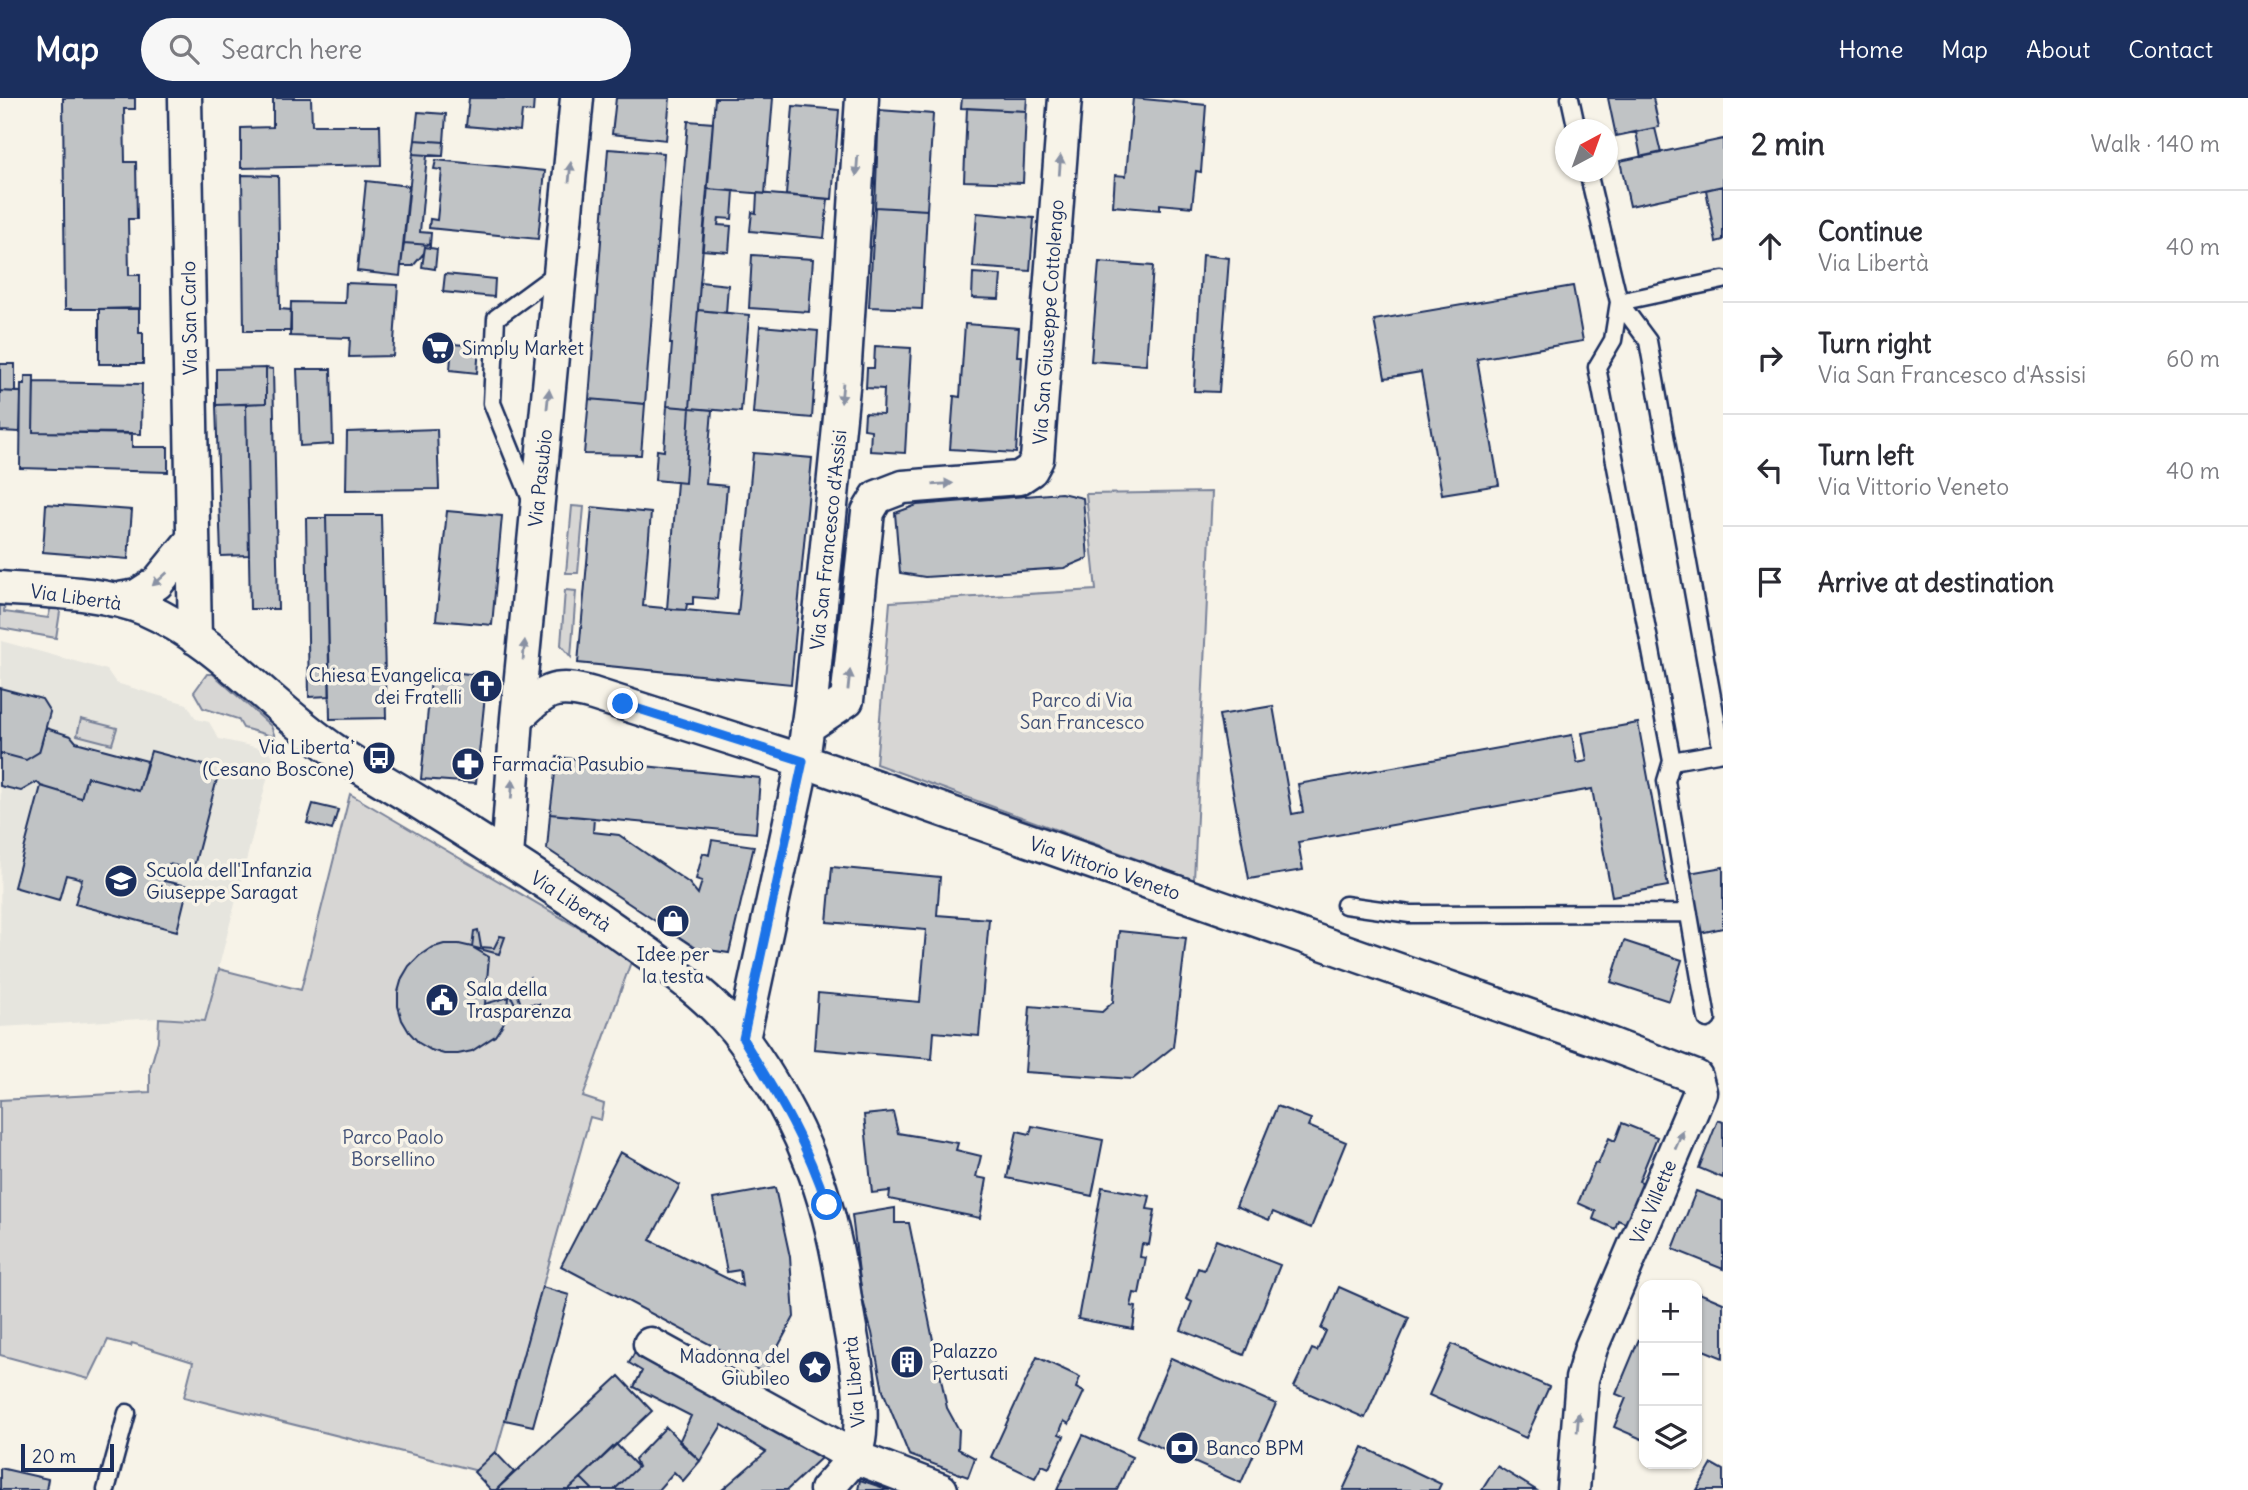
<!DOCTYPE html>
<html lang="en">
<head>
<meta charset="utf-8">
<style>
	body { margin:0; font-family:Delius,sans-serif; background:#f7f7f7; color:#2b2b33 }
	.controls { position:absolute; right:21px; bottom:21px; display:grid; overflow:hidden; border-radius:14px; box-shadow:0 2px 5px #0004 }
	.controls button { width:63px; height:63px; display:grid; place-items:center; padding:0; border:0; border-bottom:2px solid #e1e1e2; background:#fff; color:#2b2b33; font:35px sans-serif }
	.compass { position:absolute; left:1555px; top:21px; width:63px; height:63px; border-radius:50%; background:#fff; box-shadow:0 2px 5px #0004; rotate:41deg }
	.scale { position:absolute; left:21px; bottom:18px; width:93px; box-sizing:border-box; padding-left:7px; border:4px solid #1b2f5e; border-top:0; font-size:19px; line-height:24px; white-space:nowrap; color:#1b2f5e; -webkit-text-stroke:5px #f7f3e8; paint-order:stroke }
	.stop { position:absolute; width:21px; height:21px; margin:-16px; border:5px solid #1a73e8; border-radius:50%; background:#fff }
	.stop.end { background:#1a73e8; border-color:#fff; box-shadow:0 2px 7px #0008 }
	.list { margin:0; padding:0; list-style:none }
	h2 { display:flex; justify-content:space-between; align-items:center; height:91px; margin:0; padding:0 28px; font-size:30px }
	h2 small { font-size:23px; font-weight:400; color:#7c7c81 }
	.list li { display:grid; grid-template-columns:46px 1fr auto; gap:21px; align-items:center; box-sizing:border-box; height:112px; padding:0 28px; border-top:2px solid #e1e1e2 }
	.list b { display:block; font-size:26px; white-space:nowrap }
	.list p { margin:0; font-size:23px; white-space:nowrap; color:#7c7c81 }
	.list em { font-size:23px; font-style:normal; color:#7c7c81 }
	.icon { flex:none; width:38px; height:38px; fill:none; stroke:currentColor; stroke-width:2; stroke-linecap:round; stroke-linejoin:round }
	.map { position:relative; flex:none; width:1723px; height:1392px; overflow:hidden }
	header { display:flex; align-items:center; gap:42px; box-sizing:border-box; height:98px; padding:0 35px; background:#1b2f5e; color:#fff }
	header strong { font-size:33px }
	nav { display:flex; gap:38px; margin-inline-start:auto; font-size:24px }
	.search { width:490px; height:63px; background:#f7f7f7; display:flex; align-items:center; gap:18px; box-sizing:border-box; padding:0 24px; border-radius:38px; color:#7c7c81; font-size:26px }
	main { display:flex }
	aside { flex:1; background:#fff }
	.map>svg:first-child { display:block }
</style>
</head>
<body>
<header>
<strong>Map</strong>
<div class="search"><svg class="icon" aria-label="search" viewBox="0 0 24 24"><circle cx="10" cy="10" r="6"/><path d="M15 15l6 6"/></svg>Search here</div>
<nav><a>Home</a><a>Map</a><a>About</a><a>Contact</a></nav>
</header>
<main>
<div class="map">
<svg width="1723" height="1392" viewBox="0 0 1723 1392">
	<rect width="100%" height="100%" fill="#f7f3e8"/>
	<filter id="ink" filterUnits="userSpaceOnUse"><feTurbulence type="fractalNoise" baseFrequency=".0143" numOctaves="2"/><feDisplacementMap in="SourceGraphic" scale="14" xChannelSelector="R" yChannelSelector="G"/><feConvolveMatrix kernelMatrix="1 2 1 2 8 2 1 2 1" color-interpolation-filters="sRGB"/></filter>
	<g filter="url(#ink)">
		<path fill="#e6e5de" d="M1 543 107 572 116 585 187 606 196 621 209 624 219 641 268 652 273 658 205 923 159 920 0 929Z"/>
		<path fill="#d7d6d4" stroke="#798299" stroke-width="2" d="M1212 394 1194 782 876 666 890 504 1096 492 1086 396Z
			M572 408 584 409 578 475H566Z
			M842 424 852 426 832 583 823 582Z
			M565 492 576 493 571 559 561 547Z
			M5 502 4 514 48 520 50 512 54 508 59 509 60 514 56 540 0 530V509Z
			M207 576H213L271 628 275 639 243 630 238 621 203 610 194 594Z
			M81 621 117 630 112 646 77 637Z
			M350 696 632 861 583 999 604 1006 601 1022 590 1019 490 1376 184 1299 193 1264 132 1245 131 1248 108 1242 89 1281 0 1257V1002L150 994V971L158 943 159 920 205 923 219 871 301 892Z"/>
		<path fill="#c0c3c5" stroke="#1b2f5e" stroke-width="2" d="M63 0H135V11H124L125 64H136L137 121H128L129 177H140V211H65Z
			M273 0H311L312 27H380L381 67 241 70V30L273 29Z
			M469 0H534L533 14 522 13 520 33 466 28Z
			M616 0H670L666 42 612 36Z
			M715 0H773L765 96 707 91Z
			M962 0H1027L1026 13 961 10Z
			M1133 0 1206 7 1201 74 1196 73 1192 109 1160 106V112L1113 108 1115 77 1126 78Z
			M1608 0H1653L1659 29 1616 38Z
			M793 8 839 12 832 101 786 97Z
			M967 10 1026 13 1023 85 964 83Z
			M879 12 933 16 927 112 875 109Z
			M418 14 446 16 444 44 415 42Z
			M688 23 713 25 690 310 667 308 672 246H670Z
			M1655 30 1661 55 1641 59 1636 34Z
			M1723 41V88L1630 108 1620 63Z
			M415 42 444 44 443 58 413 56Z
			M608 51 664 55 645 306 589 301Z
			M413 56 427 57 420 134 431 135 430 147 404 145Z
			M436 62 545 73 538 141 429 130 430 121 437 122 442 72 434 71Z
			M242 77 278 78 280 211 291 212V233H244Z
			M366 83 409 88 400 178 357 173Z
			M1723 88V142L1716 144 1706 92Z
			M707 91 734 93 732 121 719 120 718 127 731 128 729 154 702 152Z
			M757 95 828 101 824 140 750 133 752 114 756 115Z
			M875 109 927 112 922 211 869 209Z
			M977 115 1034 120 1030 173 973 169Z
			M404 145 430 147V150L425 149 424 155 413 168H401Z
			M425 149 437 151 435 171 422 169Z
			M752 157 813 161 809 214 749 210Z
			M1202 157 1229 160 1219 294 1194 293Z
			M1099 164 1153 168 1146 267 1091 263Z
			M973 175 1001 177 999 201 972 200Z
			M445 176 495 181 494 199 443 194Z
			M700 184 728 187 726 215 698 212Z
			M346 185 398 187 393 258 349 259 350 240 290 238 291 204 345 205Z
			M1573 188 1583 243 1477 261 1499 387 1442 396 1421 274 1385 280 1374 222Z
			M139 210V235H143V266H99V211Z
			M698 212 749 217 741 314 690 310Z
			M965 226 1019 230 1017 258H1022L1016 355 950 351 954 298 960 299Z
			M760 228 818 233 812 320 753 315Z
			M452 246 479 248 477 275 450 272Z
			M875 248 911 250 905 355 870 353 871 332 864 331 865 315 883 316 884 291 866 290 867 270H874Z
			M0 266H15V294L0 293Z
			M266 270V305L216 307V271Z
			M266 270 273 271 278 511H250L246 306 266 305Z
			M297 271H331L333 346 300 348Z
			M25 278H34L33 334 132 335V349H168V374L20 370 21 286H25Z
			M34 284 142 286 141 336 33 334Z
			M0 293 21 294 20 334 0 333Z
			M589 301 645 306 641 357 584 356Z
			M246 306 249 457 221 458 216 307Z
			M667 308 690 310 685 385 655 382 657 352 664 353Z
			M690 310 712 312 706 386 727 388 717 501 693 499V506H687L686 512 667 511 677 384 685 385Z
			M437 331 439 391 346 392 347 334Z
			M753 355 812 360 791 586 578 565 592 409 651 415 643 508 738 517Z
			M1061 395 1083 400 1088 460 1064 470 925 479 900 475 895 415 917 407Z
			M46 406 132 412 128 461 43 454Z
			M447 413 502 418 492 527 436 522Z
			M326 417H381L386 620 330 621Z
			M306 420H326L330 598 309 599Z
			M432 572 487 578 476 685 421 681Z
			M0 590 42 601 50 614 39 654 26 662 0 655Z
			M1273 608 1292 716 1303 714 1298 686 1572 637 1577 665 1587 663 1582 635 1638 625 1668 788 1612 798 1592 691 1298 744 1303 772 1249 781 1219 617Z
			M46 630 71 638 76 644 147 663 139 693 87 679 81 700 41 688 37 684 21 693 0 688V655L26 662 39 654Z
			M151 653 207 668 217 681 193 772 169 766 164 783 188 788 177 833 75 806 82 781 75 779 66 777 59 802 14 789 41 688 81 700 87 679 139 693Z
			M557 659 760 680 756 735 550 716Z
			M313 706 338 712 332 732 307 725Z
			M550 716 594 720 593 734 619 737 689 785 698 796 702 783 696 781 703 755 709 757 712 742 754 748 729 855 696 850 547 751Z
			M832 769 940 779 937 817 989 821 979 938 934 934 932 961 814 951 818 895 920 904 926 832 827 824Z
			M1723 769V830L1700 835 1689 775Z
			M478 832 481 849 494 850 500 838 505 839 499 856 472 849 474 833Z
			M1119 833 1186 840 1173 949 1133 981 1025 974 1030 908 1102 914 1113 904Z
			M1624 843 1682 862 1669 903 1611 884Z
			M444 846H459L472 849 489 859 485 906 509 899 508 913 503 926 495 938 472 953 458 956H444L431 952 419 945 409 934 402 922 398 908V894L402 880 409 868 419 858 431 850Z
			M530 879 532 884 517 895 521 906H539L541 910 518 912 509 894Z
			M1277 1008 1311 1021 1308 1028 1346 1044 1311 1130 1273 1114 1269 1122 1236 1108Z
			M893 1014 898 1035 958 1045 956 1052 981 1058 976 1079 987 1081 980 1120 889 1101 890 1093 872 1095 864 1017Z
			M1718 1022 1723 1024V1080L1699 1070Z
			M1622 1025 1657 1039 1639 1083 1647 1086 1630 1127 1618 1122 1615 1131 1593 1121 1596 1113 1578 1105 1595 1065 1598 1066 1609 1040 1615 1043Z
			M1032 1028 1103 1042 1092 1098 1007 1080 1017 1033 1030 1036Z
			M620 1054 680 1087 650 1142 742 1188 740 1172 727 1174 713 1101 775 1090 790 1159 794 1219 764 1275 561 1168Z
			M1102 1089 1150 1098 1147 1111 1155 1112 1149 1147 1142 1146 1140 1159 1146 1160 1139 1196 1134 1195 1131 1208 1136 1209 1133 1231 1078 1221Z
			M1696 1093 1723 1103V1171L1673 1151Z
			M895 1110V1125H909L947 1310 959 1332 958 1351 975 1360 968 1379 909 1357 883 1293 872 1235 862 1199 852 1117Z
			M1216 1142 1280 1167 1244 1257 1181 1232 1192 1204 1186 1201 1198 1170 1204 1172Z
			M542 1189 569 1197 533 1328 505 1322Z
			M1339 1189 1409 1220 1365 1320 1294 1289 1312 1251 1317 1253 1326 1233 1321 1231Z
			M1697 1194 1723 1205V1260L1701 1251 1697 1260Z
			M1639 1241 1644 1243V1342L1614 1329 1626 1300 1616 1296Z
			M1452 1246 1549 1289 1526 1340 1429 1297Z
			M637 1250 792 1335 821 1360 787 1392H722L766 1354 722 1327 700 1363 679 1344 691 1318 634 1289 642 1273 629 1265Z
			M1037 1259 1080 1279 1076 1290 1084 1294 1069 1326 1064 1323 1059 1336 1064 1338 1049 1370 1042 1367 1035 1380 991 1359Z
			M1171 1260 1276 1306 1241 1385 1137 1339Z
			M619 1278 652 1313 581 1380 568 1392H496Z
			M666 1329 700 1363 683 1383 674 1374 658 1392H614L638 1369 635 1361Z
			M1083 1337 1132 1359 1117 1392H1057Z
			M616 1346 638 1369 614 1392H593L581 1380Z
			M1363 1349 1441 1386 1438 1392H1343Z
			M495 1354 514 1374 496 1392H491L474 1374Z
			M1712 1366 1723 1372V1392H1697Z
			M1497 1368 1536 1392H1482Z
			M0 1370 48 1381 46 1392H0Z
			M581 1380 593 1392H568Z
			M860 1382 890 1392H858Z"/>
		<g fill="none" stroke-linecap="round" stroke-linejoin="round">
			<defs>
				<path id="lane" d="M1570 0 1577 32
					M1588 74 1619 204 1613 242 1597 269 1672 663 1666 683 1707 921
					M532 404 492 305 496 220 560 173
					M1722 654 1648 243 1619 204 1723 182
					M1672 663 1723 654
					M1345 807 1410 816 1689 815
					M106 1392 127 1315"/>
				<path id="street" d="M185 0 195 540
					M0 490C47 494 101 493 145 511 219 543 271 610 337 654 367 674 398 691 428 710 496 752 564 796 629 842 669 870 716 903 744 943 801 1022 830 1098 844 1194 850 1237 864 1291 860 1333 860 1342 857 1351 855 1359
					M113 502 137 498 157 485 193 441
					M517 620C545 592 554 585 593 596L803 663 1607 945 1696 979 1700 994 1591 1250 1582 1281 1573 1392
					M807 629 847 602 868 414 877 399 903 389 1019 380 1031 372 1037 361 1065 0
					M507 759 517 620 577 0
					M743 941 803 663 812 595 844 280 862 0
					M650 1246 855 1359 941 1392
					M826 1392 855 1359"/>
			</defs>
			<use href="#lane" stroke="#1b2f5e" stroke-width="21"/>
			<use href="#street" stroke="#1b2f5e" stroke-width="37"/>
			<use href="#lane" stroke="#f7f3e8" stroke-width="16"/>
			<use href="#street" stroke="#f7f3e8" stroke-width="32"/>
		</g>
		<defs><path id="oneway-solid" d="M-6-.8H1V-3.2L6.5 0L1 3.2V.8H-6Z" transform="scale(1.75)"/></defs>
		<g fill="#8991a3">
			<use href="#oneway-solid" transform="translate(1060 67) rotate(-86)"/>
			<use href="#oneway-solid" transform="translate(857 68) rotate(94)"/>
			<use href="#oneway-solid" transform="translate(570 74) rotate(-85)"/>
			<use href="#oneway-solid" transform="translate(842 295) rotate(95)"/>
			<use href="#oneway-solid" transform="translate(548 301) rotate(-84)"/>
			<use href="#oneway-solid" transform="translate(943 386) rotate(-4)"/>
			<use href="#oneway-solid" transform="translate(160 481) rotate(138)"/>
			<use href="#oneway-solid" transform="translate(524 552) rotate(-85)"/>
			<use href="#oneway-solid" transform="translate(849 582) rotate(-84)"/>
			<use href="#oneway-solid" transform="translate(512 691) rotate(-86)"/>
			<use href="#oneway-solid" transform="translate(1679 1042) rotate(-67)"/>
			<use href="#oneway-solid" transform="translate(1578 1324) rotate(-85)"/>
		</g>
	</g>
	<g fill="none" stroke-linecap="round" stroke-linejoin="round" filter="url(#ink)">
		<path stroke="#1a73e8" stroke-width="9" d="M623 606 803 663 743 941C778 998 806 1042 827 1107"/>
	</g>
	<defs>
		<symbol id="supermarket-disc" viewBox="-11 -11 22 22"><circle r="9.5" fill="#1b2f5e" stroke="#f7f3e8"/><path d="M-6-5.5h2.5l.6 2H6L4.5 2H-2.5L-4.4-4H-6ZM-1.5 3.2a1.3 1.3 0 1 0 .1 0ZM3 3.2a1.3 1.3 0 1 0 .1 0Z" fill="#fff"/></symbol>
		<symbol id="church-disc" viewBox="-11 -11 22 22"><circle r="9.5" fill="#1b2f5e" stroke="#f7f3e8"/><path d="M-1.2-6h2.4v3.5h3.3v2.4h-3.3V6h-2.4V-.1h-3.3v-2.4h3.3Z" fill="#fff"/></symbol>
		<symbol id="bus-disc" viewBox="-11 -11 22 22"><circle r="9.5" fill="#1b2f5e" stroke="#f7f3e8"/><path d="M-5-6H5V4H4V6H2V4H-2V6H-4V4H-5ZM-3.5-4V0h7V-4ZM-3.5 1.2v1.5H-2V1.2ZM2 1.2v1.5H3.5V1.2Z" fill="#fff"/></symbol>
		<symbol id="pharmacy-disc" viewBox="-11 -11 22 22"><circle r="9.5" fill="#1b2f5e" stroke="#f7f3e8"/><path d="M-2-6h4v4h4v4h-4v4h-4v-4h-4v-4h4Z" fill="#fff"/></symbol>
		<symbol id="school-disc" viewBox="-11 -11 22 22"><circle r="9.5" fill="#1b2f5e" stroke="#f7f3e8"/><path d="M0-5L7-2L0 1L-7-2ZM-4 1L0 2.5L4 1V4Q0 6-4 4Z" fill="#fff"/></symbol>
		<symbol id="shop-disc" viewBox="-11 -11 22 22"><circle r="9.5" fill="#1b2f5e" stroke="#f7f3e8"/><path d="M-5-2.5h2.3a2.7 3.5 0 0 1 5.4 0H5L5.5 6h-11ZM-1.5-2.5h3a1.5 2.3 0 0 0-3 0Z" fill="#fff"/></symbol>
		<symbol id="civic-disc" viewBox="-11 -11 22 22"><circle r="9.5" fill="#1b2f5e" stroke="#f7f3e8"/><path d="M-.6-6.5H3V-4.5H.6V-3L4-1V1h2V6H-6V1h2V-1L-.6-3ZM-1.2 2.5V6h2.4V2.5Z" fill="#fff"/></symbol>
		<symbol id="building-disc" viewBox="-11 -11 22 22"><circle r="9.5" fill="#1b2f5e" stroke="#f7f3e8"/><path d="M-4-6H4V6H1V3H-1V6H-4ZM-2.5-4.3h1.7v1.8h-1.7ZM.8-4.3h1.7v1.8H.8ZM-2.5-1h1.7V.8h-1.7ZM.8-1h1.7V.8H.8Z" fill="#fff"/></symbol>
		<symbol id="sight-disc" viewBox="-11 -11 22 22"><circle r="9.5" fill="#1b2f5e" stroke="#f7f3e8"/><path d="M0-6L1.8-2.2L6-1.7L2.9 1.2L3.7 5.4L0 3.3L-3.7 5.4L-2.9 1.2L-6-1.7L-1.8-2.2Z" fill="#fff"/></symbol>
		<symbol id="bank-disc" viewBox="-11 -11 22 22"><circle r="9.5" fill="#1b2f5e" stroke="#f7f3e8"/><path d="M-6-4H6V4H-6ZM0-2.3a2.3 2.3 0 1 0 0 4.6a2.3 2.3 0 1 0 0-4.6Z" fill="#fff"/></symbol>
	</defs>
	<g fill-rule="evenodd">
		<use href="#supermarket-disc" x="419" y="231" width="38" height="38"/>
		<use href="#church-disc" x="467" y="569" width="38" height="38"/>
		<use href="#bus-disc" x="360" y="641" width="38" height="38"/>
		<use href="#pharmacy-disc" x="449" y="647" width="38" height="38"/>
		<use href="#school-disc" x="102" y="764" width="38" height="38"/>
		<use href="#shop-disc" x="654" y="804" width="38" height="38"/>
		<use href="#civic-disc" x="423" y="883" width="38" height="38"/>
		<use href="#building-disc" x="888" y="1245" width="38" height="38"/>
		<use href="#sight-disc" x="796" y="1250" width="38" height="38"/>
		<use href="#bank-disc" x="1163" y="1331" width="38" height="38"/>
	</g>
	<g text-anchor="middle" stroke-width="7" stroke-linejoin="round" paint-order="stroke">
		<g font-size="19" fill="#1b2f5e" stroke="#f7f3e8">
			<text transform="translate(189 220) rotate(-91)" y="7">Via San Carlo</text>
			<text transform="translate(1048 224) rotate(-86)" y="7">Via San Giuseppe Cottolengo</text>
			<text transform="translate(540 380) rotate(-84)" y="7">Via Pasubio</text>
			<text transform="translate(828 442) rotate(-84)" y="7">Via San Francesco d'Assisi</text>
			<text transform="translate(76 499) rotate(8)" y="7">Via Libertà</text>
			<text transform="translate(1105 770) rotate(19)" y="7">Via Vittorio Veneto</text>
			<text transform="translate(571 803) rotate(34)" y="7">Via Libertà</text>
			<text transform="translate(1653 1104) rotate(-67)" y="7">Via Villette</text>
			<text transform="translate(854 1284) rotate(-95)" y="7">Via Libertà</text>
		</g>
		<g font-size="19" fill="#1b2f5e" stroke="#f7f3e8" text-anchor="start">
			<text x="462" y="257">Simply Market</text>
			<text x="462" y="584" text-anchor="end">Chiesa Evangelica<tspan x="462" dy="22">dei Fratelli</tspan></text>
			<text x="354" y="656" text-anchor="end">Via Liberta'<tspan x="354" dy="22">(Cesano Boscone)</tspan></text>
			<text x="492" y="673">Farmacia Pasubio</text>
			<text x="146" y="779">Scuola dell'Infanzia<tspan x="146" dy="22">Giuseppe Saragat</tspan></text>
			<text x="673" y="863" text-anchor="middle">Idee per<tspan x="673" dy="22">la testa</tspan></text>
			<text x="466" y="898">Sala della<tspan x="466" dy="22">Trasparenza</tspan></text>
			<text x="932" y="1260">Palazzo<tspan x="932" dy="22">Pertusati</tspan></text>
			<text x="790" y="1265" text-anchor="end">Madonna del<tspan x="790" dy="22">Giubileo</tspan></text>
			<text x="1206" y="1357">Banco BPM</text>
		</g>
		<g font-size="19" fill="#415076" stroke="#f7f3e8">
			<text x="1082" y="609">Parco di Via<tspan x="1082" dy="22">San Francesco</tspan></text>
			<text x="393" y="1046">Parco Paolo<tspan x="393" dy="22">Borsellino</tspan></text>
		</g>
	</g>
</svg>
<div class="controls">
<button>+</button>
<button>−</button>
<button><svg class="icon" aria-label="layers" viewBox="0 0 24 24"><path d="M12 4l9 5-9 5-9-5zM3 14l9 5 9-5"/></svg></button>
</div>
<svg class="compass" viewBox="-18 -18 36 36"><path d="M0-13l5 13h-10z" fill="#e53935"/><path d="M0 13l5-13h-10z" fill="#7c7c81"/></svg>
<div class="scale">20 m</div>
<div class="stop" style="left:827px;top:1107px"></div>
<div class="stop end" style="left:623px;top:606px"></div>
</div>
<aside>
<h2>2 min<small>Walk · 140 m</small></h2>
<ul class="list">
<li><svg class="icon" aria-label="ahead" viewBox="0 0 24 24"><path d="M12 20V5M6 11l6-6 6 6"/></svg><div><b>Continue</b><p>Via Libertà</p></div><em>40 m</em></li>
<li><svg class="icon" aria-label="right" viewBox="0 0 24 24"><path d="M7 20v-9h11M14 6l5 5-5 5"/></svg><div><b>Turn right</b><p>Via San Francesco d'Assisi</p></div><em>60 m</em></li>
<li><svg class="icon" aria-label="left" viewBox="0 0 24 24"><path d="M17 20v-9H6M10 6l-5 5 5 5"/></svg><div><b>Turn left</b><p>Via Vittorio Veneto</p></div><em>40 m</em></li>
<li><svg class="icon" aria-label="arrive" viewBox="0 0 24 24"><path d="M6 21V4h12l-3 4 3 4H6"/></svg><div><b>Arrive at destination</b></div></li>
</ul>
</aside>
</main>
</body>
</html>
